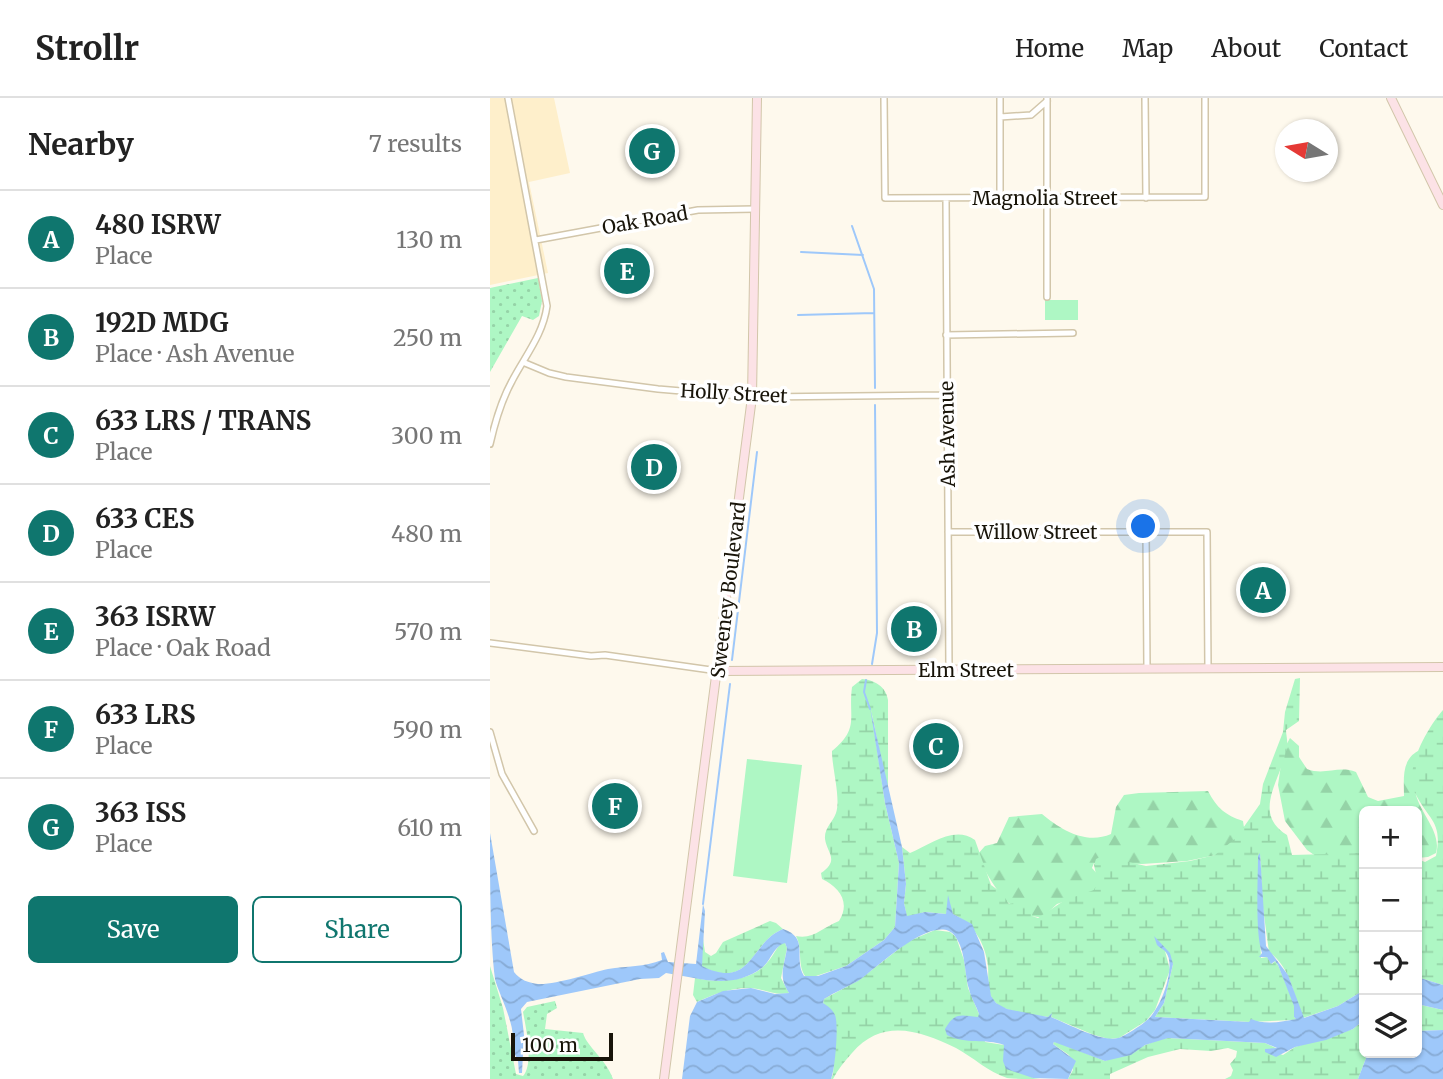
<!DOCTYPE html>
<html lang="en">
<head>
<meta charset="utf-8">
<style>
	body { margin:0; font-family:Merriweather,serif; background:#f6f6f6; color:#222 }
	.controls { position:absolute; right:21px; bottom:21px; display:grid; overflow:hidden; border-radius:10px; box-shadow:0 2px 5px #0004 }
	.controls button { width:63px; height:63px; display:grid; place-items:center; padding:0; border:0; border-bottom:2px solid #e0e0e0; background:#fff; color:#222; font:35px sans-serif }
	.compass { position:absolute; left:785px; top:21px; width:63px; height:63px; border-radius:50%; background:#fff; box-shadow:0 2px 5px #0004; rotate:281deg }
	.scale { position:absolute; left:21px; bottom:18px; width:102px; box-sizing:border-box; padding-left:7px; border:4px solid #181409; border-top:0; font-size:19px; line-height:24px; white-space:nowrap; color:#181409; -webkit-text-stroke:5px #fff; paint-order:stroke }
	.you { position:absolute; left:654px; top:429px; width:24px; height:24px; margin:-18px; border:5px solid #fff; border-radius:50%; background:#1a73e8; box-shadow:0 0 0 10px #1a73e833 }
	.badge { display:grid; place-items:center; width:46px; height:46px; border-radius:50%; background:#0f766e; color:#fff; font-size:23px; font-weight:700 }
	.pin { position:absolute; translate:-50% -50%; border:4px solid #fff; box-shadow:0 2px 7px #0006 }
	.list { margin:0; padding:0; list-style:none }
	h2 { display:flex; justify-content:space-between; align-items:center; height:91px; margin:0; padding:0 28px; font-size:30px }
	h2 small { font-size:23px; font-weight:400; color:#767676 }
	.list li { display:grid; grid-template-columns:46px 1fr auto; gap:21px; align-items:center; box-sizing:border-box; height:98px; padding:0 28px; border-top:2px solid #e0e0e0 }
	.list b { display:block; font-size:26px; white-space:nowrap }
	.list p { margin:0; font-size:23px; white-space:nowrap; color:#767676 }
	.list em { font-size:23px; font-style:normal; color:#767676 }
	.actions { display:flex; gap:14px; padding:21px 28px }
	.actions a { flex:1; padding:16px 0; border:2px solid #0f766e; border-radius:10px; text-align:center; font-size:24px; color:#0f766e }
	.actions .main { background:#0f766e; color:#fff }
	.icon { flex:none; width:38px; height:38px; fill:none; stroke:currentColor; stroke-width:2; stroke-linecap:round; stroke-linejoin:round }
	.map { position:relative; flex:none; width:953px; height:981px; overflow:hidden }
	header { display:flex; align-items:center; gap:42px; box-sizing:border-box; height:98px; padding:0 35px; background:#fff; border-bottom:2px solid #e0e0e0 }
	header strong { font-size:33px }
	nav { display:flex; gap:38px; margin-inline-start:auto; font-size:24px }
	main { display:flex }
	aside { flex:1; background:#fff }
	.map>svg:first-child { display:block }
</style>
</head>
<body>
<header>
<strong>Strollr</strong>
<nav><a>Home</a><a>Map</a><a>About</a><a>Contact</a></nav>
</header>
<main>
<aside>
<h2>Nearby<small>7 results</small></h2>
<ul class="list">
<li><span class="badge">A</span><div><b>480 ISRW</b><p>Place</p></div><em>130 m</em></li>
<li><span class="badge">B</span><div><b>192D MDG</b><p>Place · Ash Avenue</p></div><em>250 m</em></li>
<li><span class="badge">C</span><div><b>633 LRS / TRANS</b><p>Place</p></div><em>300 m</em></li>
<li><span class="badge">D</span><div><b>633 CES</b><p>Place</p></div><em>480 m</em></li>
<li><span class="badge">E</span><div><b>363 ISRW</b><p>Place · Oak Road</p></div><em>570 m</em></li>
<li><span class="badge">F</span><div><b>633 LRS</b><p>Place</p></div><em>590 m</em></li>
<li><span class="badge">G</span><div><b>363 ISS</b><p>Place</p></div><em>610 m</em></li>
</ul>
<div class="actions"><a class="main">Save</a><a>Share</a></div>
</aside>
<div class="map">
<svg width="953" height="981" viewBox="0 0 953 981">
	<defs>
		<pattern id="grass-dots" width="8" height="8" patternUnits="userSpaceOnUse" patternTransform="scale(1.75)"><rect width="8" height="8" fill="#aef7c4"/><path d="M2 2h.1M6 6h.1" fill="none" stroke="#95d3a7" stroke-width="1.8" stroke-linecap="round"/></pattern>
		<pattern id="forest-firs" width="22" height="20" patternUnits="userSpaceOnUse" patternTransform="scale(1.75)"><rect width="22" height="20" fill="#aef7c4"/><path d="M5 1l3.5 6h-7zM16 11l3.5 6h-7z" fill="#95d3a7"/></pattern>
		<pattern id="wetland-marsh" width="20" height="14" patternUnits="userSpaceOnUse" patternTransform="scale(1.75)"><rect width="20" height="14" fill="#aef7c4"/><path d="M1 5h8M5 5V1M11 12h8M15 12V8" fill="none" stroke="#95d3a7"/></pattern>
		<pattern id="water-waves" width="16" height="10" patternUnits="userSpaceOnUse" patternTransform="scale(1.75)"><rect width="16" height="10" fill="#9ec8fa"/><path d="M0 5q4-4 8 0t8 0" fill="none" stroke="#87abd5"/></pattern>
	</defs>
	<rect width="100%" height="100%" fill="#fef9ed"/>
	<path fill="#feefcb" d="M0 0H64L80 75 39 84 58 175 0 187Z"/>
	<path fill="url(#grass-dots)" d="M48 180 52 203 49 218 43 222 32 218 0 274V190Z
		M0 868 13 910 26 976 33 978C44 966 36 930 33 914L37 909 65 903 67 910 57 916 55 931 93 935C97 949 116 961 123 981H0Z"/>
	<path fill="url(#forest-firs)" d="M800 640 809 648V659L817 671C835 678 848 667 866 674L878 699 888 703 914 698C914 682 911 662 928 653 932 667 923 679 925 692 928 714 952 733 946 755L938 759 927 760V713H874V759L830 761 817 752 795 723 788 687 793 653Z
		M718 693C727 710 735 717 753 723L756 743 736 755 697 763 652 766 604 765 602 770 609 778V792L567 806 553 819C519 820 501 784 487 757L495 748 507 745 519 719 552 716C571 732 596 747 621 736L626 709 634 697 649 695Z"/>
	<path fill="url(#wetland-marsh)" d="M810 580 809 623 796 632C796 637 798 643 797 648 793 680 760 714 797 737L802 757 874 755V825L870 813 874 837V892L848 908 813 920C803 897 801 869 779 854L773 810 770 756 768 801 771 860 777 859 782 866 785 863 788 867 805 908 804 919 807 921 802 922 760 924 665 919 674 905 683 866 675 853 680 872 665 912 656 923 629 940 619 941 604 937 561 919 562 917 558 919C545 917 515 914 506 905 496 896 499 880 498 868 495 845 484 826 463 816L459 806 456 816 435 814 417 819 414 805 416 786 412 749 420 755C440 747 464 727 485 742L501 787 512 795 519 806C529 805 533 798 543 799L542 818 548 820 575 802 604 792 608 786 604 767 606 761 612 758 656 768 700 763 725 757 746 740 770 706 773 686 793 634 795 614 805 581Z
		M372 581C384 582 396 588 398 602V694L381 612 395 705 409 765 405 829 394 842 356 868 320 880 315 878C307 866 313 851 306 838 323 842 333 829 349 823 361 804 349 789 332 781L331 775C350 762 337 755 335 741 334 730 343 724 346 715 351 700 342 671 342 653 370 630 358 620 362 589Z
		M953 612V887L927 879V761L935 764 946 758C953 723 939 723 925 695 913 672 938 629 953 612Z
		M280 823 286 825 293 831C260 844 262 894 211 868L213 841 215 854 221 858 226 855 233 844Z
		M445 832 460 834 466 839 474 862 478 890 489 916 495 944 514 947V951L543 980 550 981C540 981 527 981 517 980 498 974 483 959 466 950 429 932 392 920 362 955 355 963 348 971 343 981H341L343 976 346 935 333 905 334 901 369 882 419 843Z
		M291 845H295L297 850 291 880 299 895C285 898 274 891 261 890 242 889 224 896 207 904L203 897 205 880C226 885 258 884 274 868 281 862 285 852 291 845Z
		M927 906 953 912V932L927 933Z
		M874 922V955H878L868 981H735L741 978 743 972 740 966 746 959 747 953 738 950 721 953 690 951 658 959 620 976V981H578L583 972 579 957 563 946 564 944 570 945 615 963 668 942 678 940 775 945 788 951H775L793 957 805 949 863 931Z"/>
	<path fill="#aef7c4" d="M555 202H588V222H555Z
		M257 661 312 667 297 785 243 778Z"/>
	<path fill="url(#water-waves)" d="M380 609 412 749 416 786 414 805 417 818 435 814 456 816 458 797 463 816 482 826 494 854 501 898 506 905 517 911 558 919 562 915 561 919C576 925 613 945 628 940 633 939 652 927 656 923 670 913 687 869 676 854 674 852 669 849 667 847L664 838 680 855 683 866 674 905 665 919 759 924 761 921C774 927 792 924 806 921L804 919V908L788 867 785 863 781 866 777 859H769L772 855C765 835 768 782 768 758L770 755 776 848 798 877 814 920 848 908 874 892V922L863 931 836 942 805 949 786 959 775 954V951L787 950 775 945 678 940 655 947 641 957 615 963 564 944 563 946 586 963 578 981 543 980 516 971 513 963 514 947C495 940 476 947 457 937L455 931C465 914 470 917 488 919L489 916C486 907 481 900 479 891 474 874 476 853 465 838 445 812 385 872 368 883 357 889 345 894 334 901L333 905C338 908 343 912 345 917 349 926 345 973 341 981H192L200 918 207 904 233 893 261 890 285 896 299 895C288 878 294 870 297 850L295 845C284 848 281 862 273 869 242 893 210 880 176 875L169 880 150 881 37 904 31 911 34 937 32 975H29L28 963 21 948C29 933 9 897 5 881 0 839 0 780 0 735L24 874C30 882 39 885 48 886 66 887 100 875 118 871 137 868 154 869 172 862L171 855 174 854 178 864 206 866 213 806 215 813 212 868C262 893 260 844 293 831 320 840 303 860 314 878H328L356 868 394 842 405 829 409 765 395 705Z
		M927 879 953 887V912L927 906Z
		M953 932V981H868L878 955H927V933Z"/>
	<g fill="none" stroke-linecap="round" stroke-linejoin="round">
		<path stroke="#9ec8fa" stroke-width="2" d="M362 128 384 191 385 290
			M311 154 373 157
			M308 217 384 215
			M242 562 267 354
			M382 566 387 535 385 307
			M376 582 374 594 380 611
			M213 806 240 586"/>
		<defs>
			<path id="street" d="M394 0 395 100 715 99V0
				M510 0V100
				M557 0V199
				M655 0 656 100
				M510 19 541 17 557 3
				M456 101 459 571
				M46 142 208 112 265 111
				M456 237 583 235
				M35 265 59 275 76 279 168 291 262 299 456 297
				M0 346C5 324 11 303 22 283 35 258 53 237 57 208L18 0
				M656 433 657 571
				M458 434H717L718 571
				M0 545 101 558 115 557 228 573
				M0 634 12 676 44 733"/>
			<path id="secondary" d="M901 0 953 107
				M228 573 953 569
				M174 981 262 299 267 0"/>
		</defs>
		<use href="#street" stroke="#d2c6aa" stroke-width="8"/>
		<use href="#secondary" stroke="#d2c6aa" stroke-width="10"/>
		<use href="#street" stroke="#fff" stroke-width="5"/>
		<use href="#secondary" stroke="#fce2e6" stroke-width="8"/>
	</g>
	<g text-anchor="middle" stroke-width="7" stroke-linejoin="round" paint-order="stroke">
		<g font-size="19" fill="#181409" stroke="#fff">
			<text x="555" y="107">Magnolia Street</text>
			<text transform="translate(155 122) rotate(-10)" y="7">Oak Road</text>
			<text transform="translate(244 295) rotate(3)" y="7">Holly Street</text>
			<text transform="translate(457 336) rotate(-91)" y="7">Ash Avenue</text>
			<text x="546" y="441">Willow Street</text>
			<text transform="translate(238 492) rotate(-83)" y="7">Sweeney Boulevard</text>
			<text x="476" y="579">Elm Street</text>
		</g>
	</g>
</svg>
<div class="controls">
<button>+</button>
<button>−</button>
<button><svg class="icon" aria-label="locate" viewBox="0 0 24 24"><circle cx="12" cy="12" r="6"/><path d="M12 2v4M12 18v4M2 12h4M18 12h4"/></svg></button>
<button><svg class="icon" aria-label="layers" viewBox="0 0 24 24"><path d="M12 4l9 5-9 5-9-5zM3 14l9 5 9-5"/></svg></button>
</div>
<svg class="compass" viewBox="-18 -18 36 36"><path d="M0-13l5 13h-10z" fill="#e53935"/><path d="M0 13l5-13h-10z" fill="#767676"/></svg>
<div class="scale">100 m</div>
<div class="you"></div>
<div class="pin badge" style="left:773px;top:492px">A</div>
<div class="pin badge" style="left:424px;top:531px">B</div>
<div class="pin badge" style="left:446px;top:648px">C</div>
<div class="pin badge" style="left:164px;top:369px">D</div>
<div class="pin badge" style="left:137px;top:173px">E</div>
<div class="pin badge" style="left:125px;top:708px">F</div>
<div class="pin badge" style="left:162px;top:53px">G</div>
</div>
</main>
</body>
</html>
